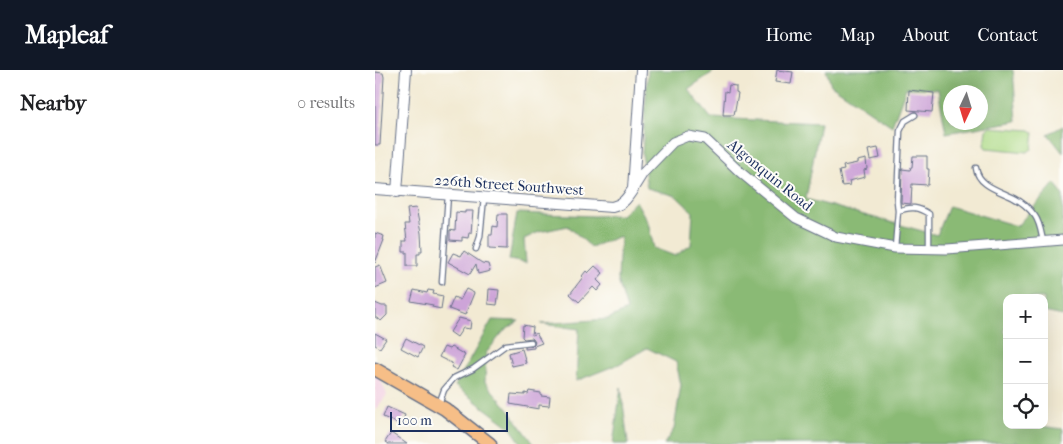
<!DOCTYPE html>
<html lang="en">
<head>
<meta charset="utf-8">
<style>
	body { margin:0; font-family:"IM FELL French Canon",serif; background:#f2f2f2; color:#202124 }
	.controls { position:absolute; right:15px; bottom:15px; display:grid; overflow:hidden; border-radius:10px; box-shadow:0 5px 20px #0002 }
	.controls button { width:45px; height:45px; display:grid; place-items:center; padding:0; border:0; border-bottom:1px solid #e0e0e0; background:#fff; color:#202124; font:25px sans-serif }
	.compass { position:absolute; left:568px; top:15px; width:45px; height:45px; border-radius:50%; background:#fff; box-shadow:0 5px 20px #0002; rotate:184deg }
	.scale { position:absolute; left:15px; bottom:12px; width:118px; box-sizing:border-box; padding-left:5px; border:2px solid #1b2f5e; border-top:0; font-size:14px; line-height:18px; white-space:nowrap; color:#1b2f5e; -webkit-text-stroke:4px #fdfcf7; paint-order:stroke }
	.list { margin:0; padding:0; list-style:none }
	h2 { display:flex; justify-content:space-between; align-items:center; height:65px; margin:0; padding:0 20px; font-size:21px }
	h2 small { font-size:16px; font-weight:400; color:#757577 }
	.icon { flex:none; width:28px; height:28px; fill:none; stroke:currentColor; stroke-width:2; stroke-linecap:round; stroke-linejoin:round }
	.map { position:relative; flex:none; width:688px; height:374px; overflow:hidden }
	header { display:flex; align-items:center; gap:30px; box-sizing:border-box; height:70px; padding:0 25px; background:#111827; color:#fff }
	header strong { font-size:24px }
	nav { display:flex; gap:28px; margin-inline-start:auto; font-size:18px }
	main { display:flex }
	aside { flex:1; background:#fff }
	.map>svg:first-child { display:block }
</style>
</head>
<body>
<header>
<strong>Mapleaf</strong>
<nav><a>Home</a><a>Map</a><a>About</a><a>Contact</a></nav>
</header>
<main>
<aside>
<h2>Nearby<small>0 results</small></h2>
<ul class="list">
</ul>
</aside>
<div class="map">
<svg width="688" height="374" viewBox="0 0 688 374">
	<rect width="100%" height="100%" fill="#fdfcf7"/>
	<filter id="ink" filterUnits="userSpaceOnUse"><feTurbulence type="fractalNoise" baseFrequency=".02" numOctaves="2"/><feDisplacementMap in="SourceGraphic" scale="10" xChannelSelector="R" yChannelSelector="G"/><feConvolveMatrix kernelMatrix="1 2 1 2 8 2 1 2 1" color-interpolation-filters="sRGB"/></filter>
	<filter id="wash" filterUnits="userSpaceOnUse"><feTurbulence type="fractalNoise" baseFrequency=".0096" numOctaves="4" result="noise"/><feDisplacementMap in="SourceGraphic" scale="20" xChannelSelector="R" yChannelSelector="G"/><feGaussianBlur stdDeviation="1.12" result="paint"/><feColorMatrix in="noise" values="0 0 0 0 0 0 0 0 0 0 0 0 0 0 0 0 0 1.4 0 .05"/><feComposite in="paint" operator="in"/></filter>
	<g filter="url(#wash)">
		<rect width="100%" height="100%" fill="#f2ead3"/>
		<path fill="#f2cfe2" d="M0 296 12 325 0 340Z"/>
		<path fill="#adda87" stroke="#648472" d="M614 57 655 60 659 63 657 79 652 82 611 78 609 75 611 60Z"/>
		<path fill="#8aba74" stroke="#527469" fill-rule="evenodd" d="M273 0H341L313 19 336 48 445 53 431 129 562 165 574 136 642 156 680 113 688 126V246L669 242V228H632V257L629 261 632 264V355H657L688 359V374H644L641 372 593 374H289L299 359 306 315 301 292 272 278 244 294 201 311 204 259 166 254 233 249 252 240 243 210 245 166 216 177 193 156 164 162 149 169 151 193 134 190 142 143 219 146 246 145 261 131 273 153 279 178 300 186 316 175 318 142 301 126 272 118 267 83Z
			M451 0H638L642 51 571 63 563 19 531 18 517 56 456 15ZM606 22V52H576V22Z
			M688 56V83L673 64Z
			M117 250 144 251 128 262 111 283 110 312 134 340 159 374H147L135 357 80 316Z
			M246 317 253 373 254 374H238Z"/>
		<g id="blocks">
			<path fill="#cda4d8" d="M402 0 418 2 416 14 400 12Z
				M0 2 8 3 9 7 5 75H0Z
				M354 15 361 16V22L363 23 359 45H348L350 21 353 22Z
				M534 20 559 23 557 42 533 40Z
				M503 78 505 88 495 90 493 80Z
				M538 86H552V99H554L553 115 537 114 536 134 526 133 527 99 535 100 536 97H537Z
				M491 89 492 99 489 100 490 107 474 111 475 115 467 116 464 101 469 100 468 96 482 93V91Z
				M41 138 46 163 47 181H45V184H42V196H32V182H28V171H32L30 154H34L32 139Z
				M90 141H98L96 163H94L93 168 87 167V171L75 170V160L80 161 81 142 90 143Z
				M123 144H132V179L114 178V165H117L118 156 122 157Z
				M0 163 9 166 8 170H9L0 193Z
				M89 181 107 193 113 194 115 201 103 204 101 194 95 204 73 192 78 183 86 186Z
				M5 195 12 213 0 218V197Z
				M220 196 228 203 222 210 227 215 222 221 218 217 204 232 195 224 208 207 207 206 211 201 213 203Z
				M91 219 99 223 90 245 74 239 79 227 85 230Z
				M114 219 124 220 122 235 113 234Z
				M39 220 52 223 53 220 59 221 58 224 68 226 66 239 57 237 58 235 36 231Z
				M0 233 7 236H12V245L6 251 0 247Z
				M84 248 96 251 95 259 88 258 82 267 75 262Z
				M148 255 158 257 157 265 161 263 167 273 159 276V278L150 279V277L158 275 160 272 157 268 149 269 147 267Z
				M0 263 11 269 5 278 0 275Z
				M31 268 48 277 43 287 26 278Z
				M69 277 74 279 76 277 90 285 82 300 76 297 78 294 64 287Z
				M147 279 151 293 137 296 134 283Z
				M154 321 166 323V326L175 327 174 336 164 335V339L135 334 136 324 150 325V323L153 324Z
				M12 337 30 345 26 355 8 347Z
				M16 363 32 374H13L10 372Z"/>
		</g>
	</g>
	<g filter="url(#ink)">
		<use href="#blocks" fill-opacity="0" stroke="#667087" stroke-width="1"/>
		<g fill="none" stroke-linecap="round" stroke-linejoin="round">
			<defs>
				<path id="service" d="M601 98C603 116 626 121 639 128 647 132 655 139 660 146 665 153 666 162 668 171
					M523 141C536 136 543 137 554 144V179
					M520 178 523 141 522 131 525 61 530 51 540 45
					M101 179 105 167 109 128
					M67 212 73 125
					M64 334 69 320 79 308 98 299 131 275 156 272"/>
				<path id="minor" d="M258 119 268 103 298 72 313 66 330 69 365 102 421 148 461 167 520 178 572 179 688 170"/>
				<path id="tertiary" d="M0 119 237 137C248 135 252 128 258 119L266 0
					M22 122 31 0"/>
				<path id="primary" d="M0 299 70 339 115 374"/>
			</defs>
			<use href="#service" stroke="#667087" stroke-width="7"/>
			<use href="#minor" stroke="#667087" stroke-width="11"/>
			<use href="#tertiary" stroke="#667087" stroke-width="12"/>
			<use href="#primary" stroke="#667087" stroke-width="15"/>
			<use href="#service" stroke="#fff" stroke-width="4.5"/>
			<use href="#minor" stroke="#fff" stroke-width="9"/>
			<use href="#tertiary" stroke="#fff" stroke-width="10"/>
			<use href="#primary" stroke="#f6be87" stroke-width="12"/>
		</g>
	</g>
	<g text-anchor="middle" stroke-width="4" stroke-linejoin="round" paint-order="stroke">
		<g font-size="15" fill="#1b2f5e" stroke="#fdfcf7">
			<text transform="translate(395 105) rotate(39)" y="5">Algonquin Road</text>
			<text transform="translate(134 115) rotate(4)" y="5">226th Street Southwest</text>
		</g>
	</g>
</svg>
<div class="controls">
<button>+</button>
<button>−</button>
<button><svg class="icon" aria-label="locate" viewBox="0 0 24 24"><circle cx="12" cy="12" r="6"/><path d="M12 2v4M12 18v4M2 12h4M18 12h4"/></svg></button>
</div>
<svg class="compass" viewBox="-18 -18 36 36"><path d="M0-13l5 13h-10z" fill="#e53935"/><path d="M0 13l5-13h-10z" fill="#757577"/></svg>
<div class="scale">100 m</div>
</div>
</main>
</body>
</html>
